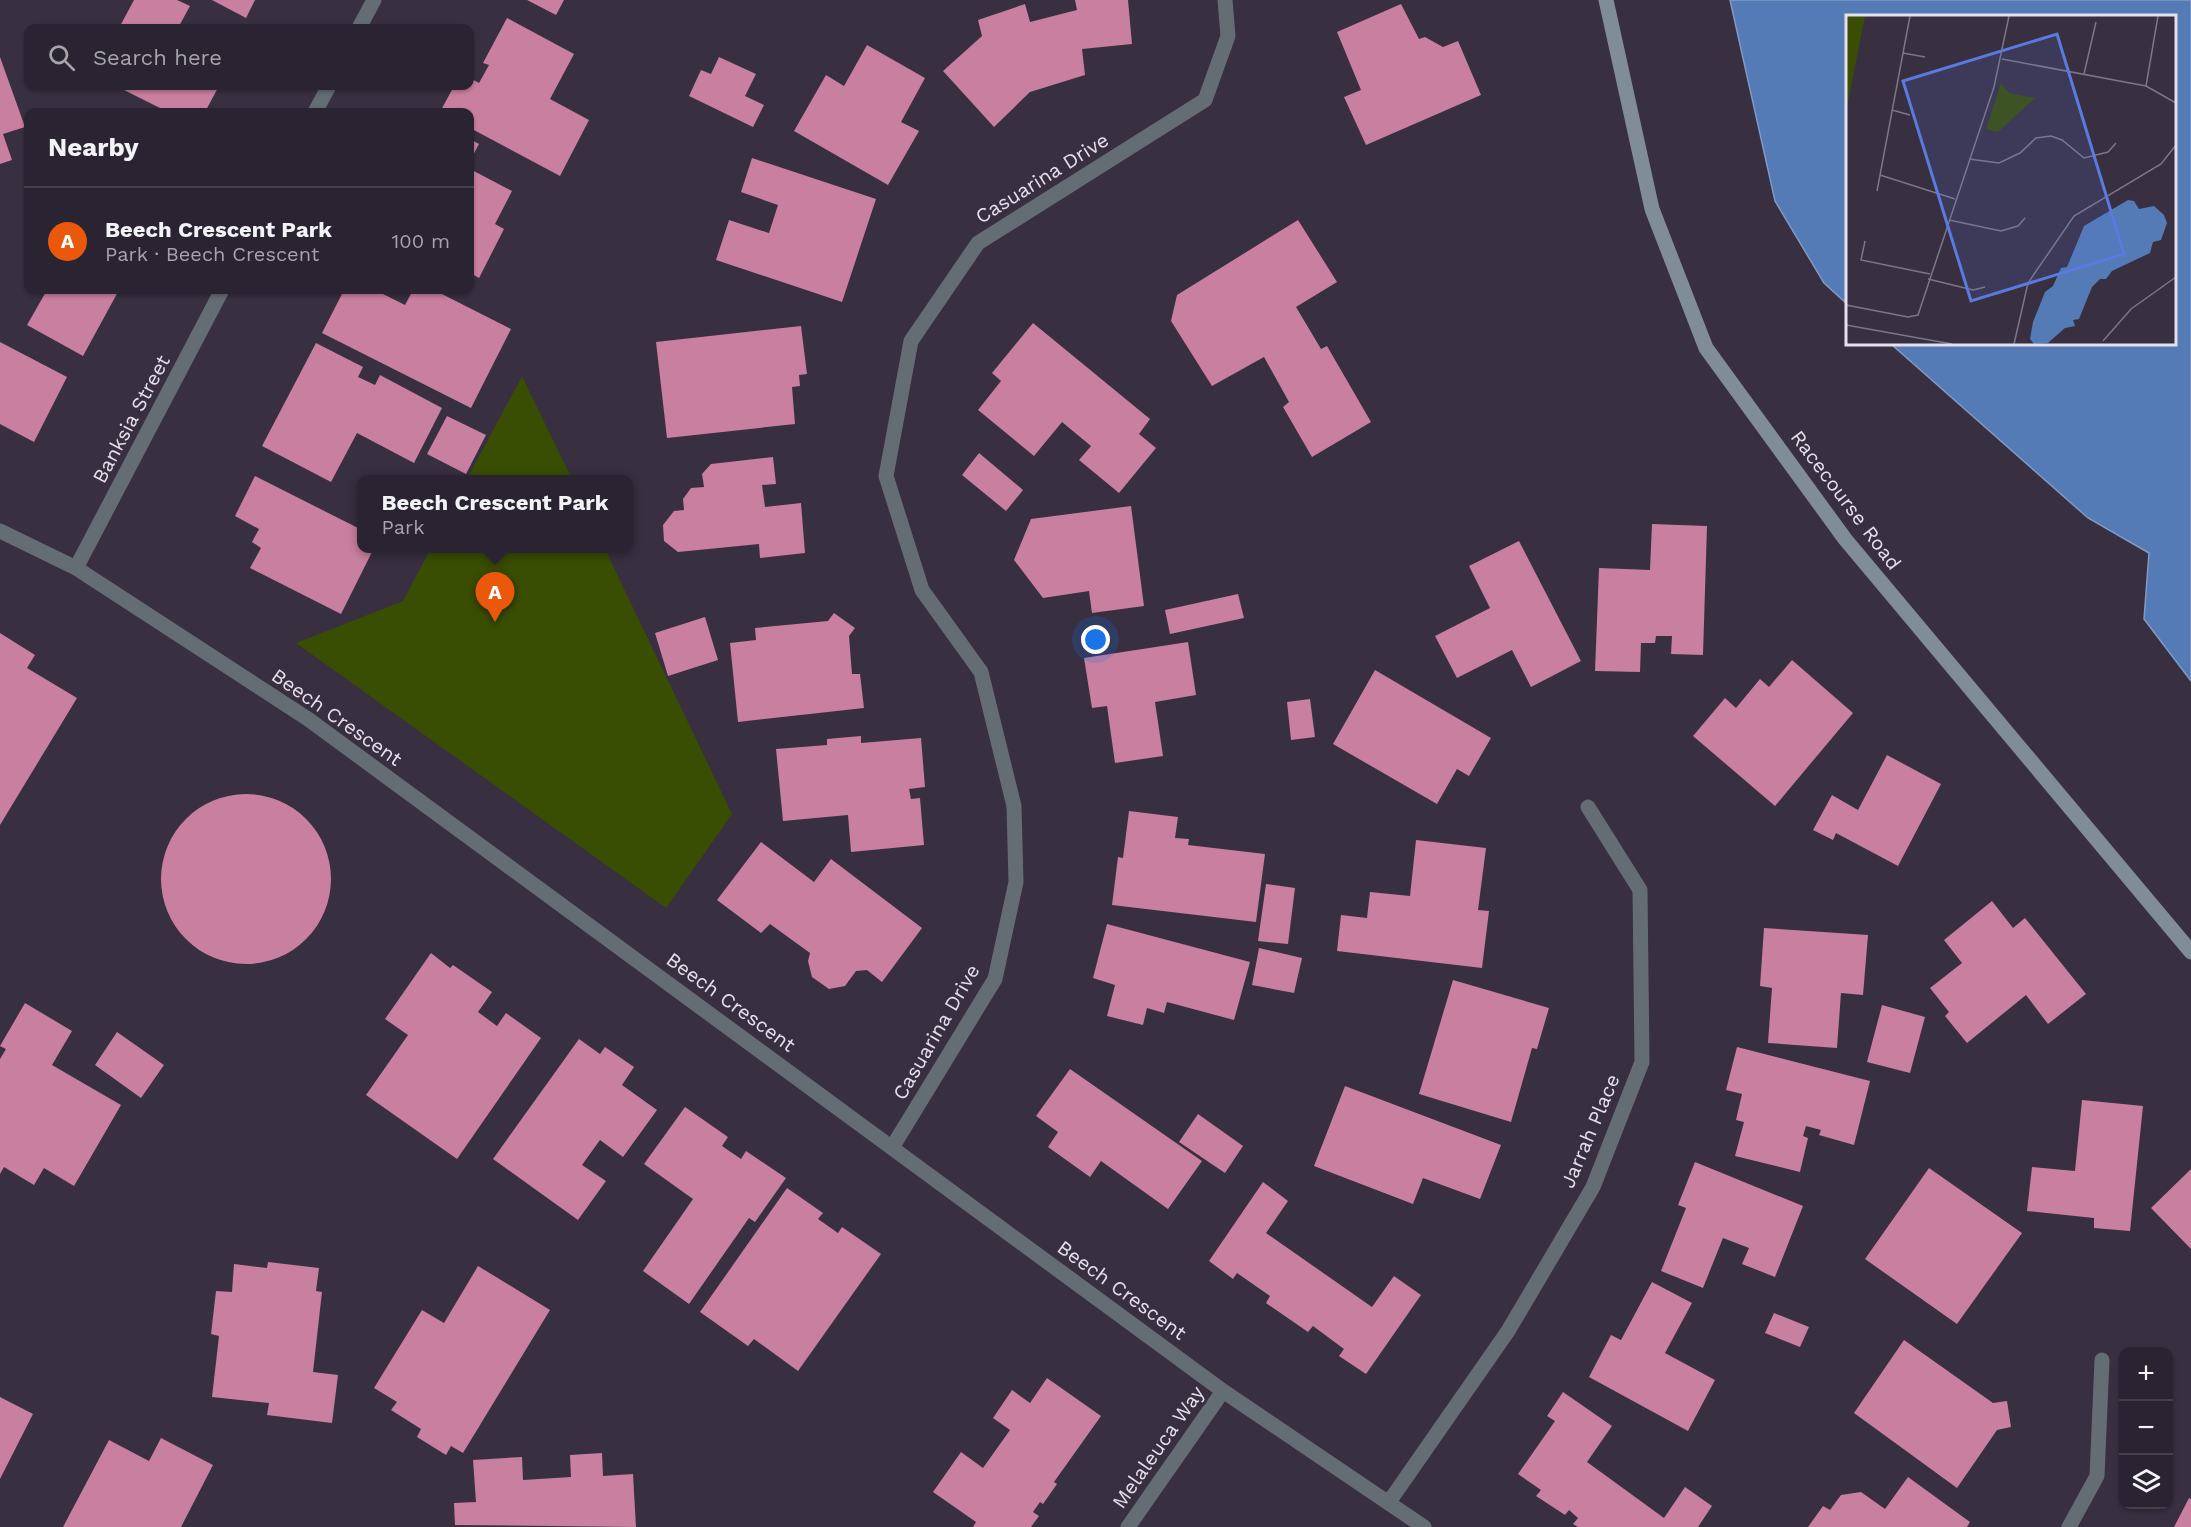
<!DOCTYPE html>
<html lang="en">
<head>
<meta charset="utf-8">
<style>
	body { margin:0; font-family:"Work Sans",sans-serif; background:#362f3d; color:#f1f3f6 }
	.controls { position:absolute; right:18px; bottom:18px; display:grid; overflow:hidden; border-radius:12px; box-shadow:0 2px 4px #0004 }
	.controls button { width:54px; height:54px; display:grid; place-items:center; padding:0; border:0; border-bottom:2px solid #46404d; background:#2a2331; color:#f1f3f6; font:30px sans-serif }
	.you { position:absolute; left:1096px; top:640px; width:21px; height:21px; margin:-15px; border:4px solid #fff; border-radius:50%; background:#1a73e8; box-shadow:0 0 0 9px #1a73e833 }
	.badge { display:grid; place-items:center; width:39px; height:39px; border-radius:50%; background:#ea580c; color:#fff; font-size:20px; font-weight:700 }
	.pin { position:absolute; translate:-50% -50px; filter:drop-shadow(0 2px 3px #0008) }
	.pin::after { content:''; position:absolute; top:32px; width:21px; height:18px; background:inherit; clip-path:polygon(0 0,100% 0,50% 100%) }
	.popup { position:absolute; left:357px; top:475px; width:276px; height:78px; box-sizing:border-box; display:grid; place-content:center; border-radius:12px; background:#2a2331; filter:drop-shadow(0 2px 4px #0005); font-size:20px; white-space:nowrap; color:#a5a4ab }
	.popup b { font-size:22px; color:#f1f3f6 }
	.popup::after { content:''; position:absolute; left:50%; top:100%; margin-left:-12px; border:12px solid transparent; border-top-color:#2a2331 }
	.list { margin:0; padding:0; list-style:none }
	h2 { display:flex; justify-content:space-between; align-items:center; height:78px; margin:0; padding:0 24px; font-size:26px }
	h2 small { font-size:20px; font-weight:400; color:#a5a4ab }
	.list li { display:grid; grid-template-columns:39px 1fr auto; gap:18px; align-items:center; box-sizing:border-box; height:108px; padding:0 24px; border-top:2px solid #46404d }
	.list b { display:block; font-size:22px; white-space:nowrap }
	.list p { margin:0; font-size:20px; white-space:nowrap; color:#a5a4ab }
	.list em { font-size:20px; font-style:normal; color:#a5a4ab }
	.icon { flex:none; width:33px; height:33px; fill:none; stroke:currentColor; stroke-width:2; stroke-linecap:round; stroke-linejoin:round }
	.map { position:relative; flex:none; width:2191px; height:1527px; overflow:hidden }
	.search { position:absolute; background:#2a2331; box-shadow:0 2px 4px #0004; left:24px; top:24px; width:450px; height:66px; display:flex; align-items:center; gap:15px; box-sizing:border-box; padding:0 21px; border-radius:12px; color:#a5a4ab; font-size:22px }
	.panel { position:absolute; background:#2a2331; box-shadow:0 2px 4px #0004; left:24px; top:108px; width:450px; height:186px; border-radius:12px }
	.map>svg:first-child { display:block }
</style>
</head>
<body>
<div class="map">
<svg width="2191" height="1527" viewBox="0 0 2191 1527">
	<rect width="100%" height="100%" fill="#382f41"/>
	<path fill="#394d03" d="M522 376 572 479H467Z
		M431 548 605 549 732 814 666 908 296 643 403 601Z"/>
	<path fill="#547bb5" stroke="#8099c5" stroke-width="1.5" d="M1730 0H2191V681L2144 619 2149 553 2088 518 1891 344H2174V16H1848L1847 304 1824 283 1775 201Z"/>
	<path fill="#c97f9f" d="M134 0H177L190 6 178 28H119Z
		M212 0H255L246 18Z
		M527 0H564L556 15Z
		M1075 0H1128L1132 44 1082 49 1085 75 1030 92 994 127 943 71 982 36 978 20 1025 4 1030 22 1077 10Z
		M1401 4 1419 39 1425 37 1443 47 1458 41 1481 95 1366 145 1344 97 1361 90 1337 32Z
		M507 18 574 54 550 99 589 120 560 176 470 128V112H440L454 86H470V78L479 83 489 65 483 63Z
		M867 45 925 78 901 122 919 131 888 185 794 131 826 75 844 86Z
		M0 57 25 127 3 134 12 160 0 164Z
		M719 57 756 74 745 96 764 105 753 127 689 96 701 70 711 74Z
		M116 86H219L205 112H168Z
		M470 139 479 144 470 161Z
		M752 158 876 199 842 302 716 260 729 220 769 233 778 205 741 192Z
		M470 169 512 191 495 224 504 229 479 278 470 273Z
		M1298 220 1337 282 1296 307 1321 349 1327 346 1371 422 1312 457 1283 407 1289 402 1264 357 1212 386 1171 321 1177 295Z
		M47 290H119L83 356 27 325Z
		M344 290H375L405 305 413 290H434L511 329 471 408 322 333Z
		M1033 323 1150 419 1139 434 1156 448 1119 493 1079 460 1091 446 1062 422 1034 456 978 410 1001 381 992 373Z
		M801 326 807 374 799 375 800 386 792 387 795 424 667 438 656 342Z
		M0 342 67 377 34 442 0 424Z
		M316 343 363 367 358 377 375 385 380 375 442 408 414 463 357 433 331 482 262 446Z
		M447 416 486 435 466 474 427 454Z
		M979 453 1023 490 1006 511 962 475Z
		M773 457 776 484 762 485 765 507 801 503 805 553 760 558 759 544 678 552 664 541 663 525 674 511 684 510 683 499 691 488 704 487 702 474 711 464Z
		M255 476 362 530V548H374L341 614 250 568 261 548 252 542 259 529 235 516Z
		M1131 506 1144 606 1092 613 1089 591 1043 598 1014 560 1031 519Z
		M1652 524 1707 526 1703 655 1671 654 1672 636H1656L1655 643H1641L1640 672 1595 671 1599 568 1650 570Z
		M1519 541 1581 661 1531 687 1512 650 1457 678 1435 636 1490 608 1469 566Z
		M1238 594 1244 618 1170 634 1165 610Z
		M834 613 855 628 849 636 852 674H860L864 708 738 722 730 643 756 640 755 628 828 621Z
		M705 617 718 660 668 676 655 633Z
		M0 633 35 655 27 668 77 698 0 825Z
		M1188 642 1196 695 1155 702 1163 756 1115 763 1107 706 1092 708 1084 658Z
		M1792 660 1853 713 1775 806 1693 736 1725 698 1736 708 1760 679 1769 687Z
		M1375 670 1491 738 1469 776 1457 769 1437 804 1333 744Z
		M1310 699 1315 737 1291 740 1287 702Z
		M861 736V743L921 738 925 787 909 789 911 799 920 798 924 845 851 852 848 815 783 821 776 749 827 745V739Z
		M1887 755 1941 784 1898 866 1836 833 1833 840 1813 830 1832 795 1858 810Z
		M161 879a85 85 0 1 1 170 0a85 85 0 1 1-170 0Z
		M1129 811 1178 817 1175 838 1189 839 1188 845 1265 854 1256 922 1112 905 1118 857 1123 858Z
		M1416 840 1486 848 1478 910 1489 911 1482 968 1337 951 1341 915 1367 918 1370 892 1410 896Z
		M761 842 814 882 831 859 922 928 882 982 867 970 856 971 845 986 829 989 812 977 808 961 810 953 770 924 761 933 717 900Z
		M1266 884 1295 888 1288 944 1258 941Z
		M1992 901 2013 928 2025 918 2086 994 2048 1024 2026 995 1967 1043 1945 1016 1949 1012 1930 988 1962 963 1944 940Z
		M1107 924 1250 962 1234 1020 1167 1002 1164 1013 1147 1008 1143 1025 1107 1016 1115 985 1093 978Z
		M1764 928 1868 935 1863 995 1841 993 1837 1048 1768 1043 1772 988 1760 986Z
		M1259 948 1302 958 1294 993 1252 985Z
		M431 953 450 968 453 965 492 992 478 1012 497 1026 506 1013 541 1038 457 1159 366 1095 408 1035 385 1019Z
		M1453 980 1549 1008 1537 1049 1532 1048 1511 1122 1419 1094Z
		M25 1003 72 1031 52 1065 121 1105 74 1186 44 1168 34 1185 4 1167 0 1174V1059L6 1049 0 1046Z
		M1882 1005 1925 1017 1910 1073 1867 1062Z
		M117 1032 164 1065 141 1098 95 1065Z
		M579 1039 600 1054 605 1047 634 1067 622 1085 657 1110 623 1157 600 1140 582 1165 606 1181 578 1220 493 1159Z
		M1737 1047 1870 1081 1854 1145 1819 1135 1821 1130 1806 1126 1803 1136 1808 1138 1800 1172 1735 1156 1744 1122 1736 1120 1742 1094 1726 1090Z
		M1070 1069 1202 1161 1168 1209 1101 1161 1090 1177 1048 1147 1058 1132 1036 1116Z
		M1345 1086 1501 1145 1480 1199 1423 1178 1413 1204 1314 1166Z
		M2082 1100 2143 1106 2130 1231 2094 1228V1218L2027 1211 2032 1167 2075 1171Z
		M685 1107 728 1137 722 1146 741 1159 746 1151 786 1178 755 1222 749 1218 689 1304 643 1271 693 1199 644 1164Z
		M1198 1114 1243 1146 1225 1173 1179 1142Z
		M1695 1162 1803 1206 1775 1277 1742 1264 1749 1248 1723 1238 1703 1288 1661 1271 1686 1208 1678 1205Z
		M1929 1168 2022 1233 1957 1324 1865 1259Z
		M2191 1169V1249L2151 1208Z
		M1263 1182 1288 1201 1266 1233 1372 1307 1394 1276 1421 1295 1366 1374 1339 1356 1344 1349 1313 1326 1308 1332 1266 1303 1270 1296 1237 1273 1233 1279 1209 1261Z
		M787 1188 823 1213 818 1219 838 1233 842 1227 881 1254 798 1371 754 1339 748 1346 700 1312Z
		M268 1262 319 1268 316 1291 322 1292 313 1372 338 1375 332 1423 267 1415 269 1403 212 1397 219 1336 211 1334 216 1291 232 1292 234 1264 267 1268Z
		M478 1266 550 1310 463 1453 451 1446 446 1455 417 1437 421 1429 391 1410 397 1402 374 1388 422 1310 444 1323Z
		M1652 1282 1692 1303 1665 1353 1715 1380 1688 1431 1589 1377 1611 1335 1621 1340Z
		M1774 1313 1809 1327 1800 1347 1765 1333Z
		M1904 1340 1993 1403 2007 1401 2011 1427 1997 1430 1957 1488 1854 1413Z
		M1047 1378 1101 1416 1054 1482 1057 1484 1043 1504 1040 1502 1033 1512 1039 1516 1031 1527H973L976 1522 933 1492 961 1452 983 1468 1010 1430 993 1418 1012 1390 1030 1403Z
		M1563 1392 1612 1426 1587 1462 1664 1518 1685 1487 1712 1506 1698 1527H1578L1573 1524 1578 1518 1569 1510 1565 1515 1536 1496 1541 1490 1518 1474 1555 1421 1547 1416Z
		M0 1397 33 1414 0 1479Z
		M161 1438 213 1465 181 1527H63L109 1440 149 1461Z
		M602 1453 603 1476 633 1474 636 1527 455 1525 454 1503 476 1502 473 1460 522 1457 523 1480 571 1477 570 1455Z
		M1908 1477 1970 1522 1967 1527H1808L1823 1506 1830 1510 1841 1495 1861 1492 1885 1509Z
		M2189 1498 2191 1499V1527H2174Z"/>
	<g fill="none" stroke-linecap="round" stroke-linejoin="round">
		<path stroke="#656d74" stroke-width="15" d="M359 28 374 0
			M315 112 329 86
			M0 531 76 568 308 719 1223 1391 1424 1527
			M76 568 222 290
			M893 1146 995 979 1016 882 1014 806 981 672 922 590 886 476 911 341 978 243 1205 100 1228 36 1225 0
			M1389 1502 1508 1331 1593 1187 1642 1062 1640 890 1588 807
			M1128 1527 1223 1391
			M2069 1527 2097 1476 2102 1360"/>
		<path stroke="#808d99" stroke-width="15" d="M1606 0 1652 209 1706 348 1845 539 2191 952"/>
	</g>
	<g text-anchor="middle" stroke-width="6" stroke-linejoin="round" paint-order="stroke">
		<g font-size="20" fill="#e5e0eb" stroke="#382f41">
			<text transform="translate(1042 178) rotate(-32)" y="7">Casuarina Drive</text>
			<text transform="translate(131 419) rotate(-62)" y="7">Banksia Street</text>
			<text transform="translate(1846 500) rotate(53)" y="7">Racecourse Road</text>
			<text transform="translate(337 717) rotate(35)" y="7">Beech Crescent</text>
			<text transform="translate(731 1002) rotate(36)" y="7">Beech Crescent</text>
			<text transform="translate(936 1032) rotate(-60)" y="7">Casuarina Drive</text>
			<text transform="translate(1590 1131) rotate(-67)" y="7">Jarrah Place</text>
			<text transform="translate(1122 1290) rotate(36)" y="7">Beech Crescent</text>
			<text transform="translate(1158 1447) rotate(-55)" y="7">Melaleuca Way</text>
		</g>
	</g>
	<g transform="translate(1846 15)">
		<rect width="330" height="330" fill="#382f41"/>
		<path d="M0 1H19L0 97ZM155 68 163 78 189 83 152 117 140 114Z" fill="#394d03"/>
		<path d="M282 185 288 186 293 194 308 191 318 200 321 208 315 225 307 227 304 238 266 256 260 264H254L246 272 233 304 227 305 229 311 219 313 202 328 188 329 184 324 187 307 199 277 207 271 215 253 221 252 238 211Z" fill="#547bb5"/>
		<path fill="none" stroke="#7d7685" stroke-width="1.5" d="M57 38 79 42M156 44 300 71 330 88M238 59 250 7M300 71 312 1M46 95 64 100M123 144 153 148 174 138 190 123 205 121 216 125 238 143 262 137 270 128M34 160 109 184M31 176 64 1M103 205 155 216 172 211 179 203M19 226 15 245 84 259M82 264 127 275 139 272M0 290 62 302 72 300 148 72 163 1M0 310 106 329M257 326 285 294 330 262M168 329 182 268 228 201 315 149 330 130"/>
		<path fill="#597ade" fill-opacity="0.15" stroke="#597ade" stroke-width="3" d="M211 19 278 239 125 286 57 66Z"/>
		<rect width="330" height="330" fill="none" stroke="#e5e0eb" stroke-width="3"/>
	</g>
</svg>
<div class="controls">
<button>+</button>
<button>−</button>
<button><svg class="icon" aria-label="layers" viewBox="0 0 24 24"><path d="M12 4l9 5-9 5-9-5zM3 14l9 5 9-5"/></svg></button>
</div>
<div class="you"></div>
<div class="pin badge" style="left:495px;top:622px">A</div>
<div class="popup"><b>Beech Crescent Park</b>Park</div>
<div class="search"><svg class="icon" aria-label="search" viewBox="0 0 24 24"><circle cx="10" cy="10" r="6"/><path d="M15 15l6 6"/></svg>Search here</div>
<section class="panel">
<h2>Nearby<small></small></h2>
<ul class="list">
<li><span class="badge">A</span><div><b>Beech Crescent Park</b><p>Park · Beech Crescent</p></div><em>100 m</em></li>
</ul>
</section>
</div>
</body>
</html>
